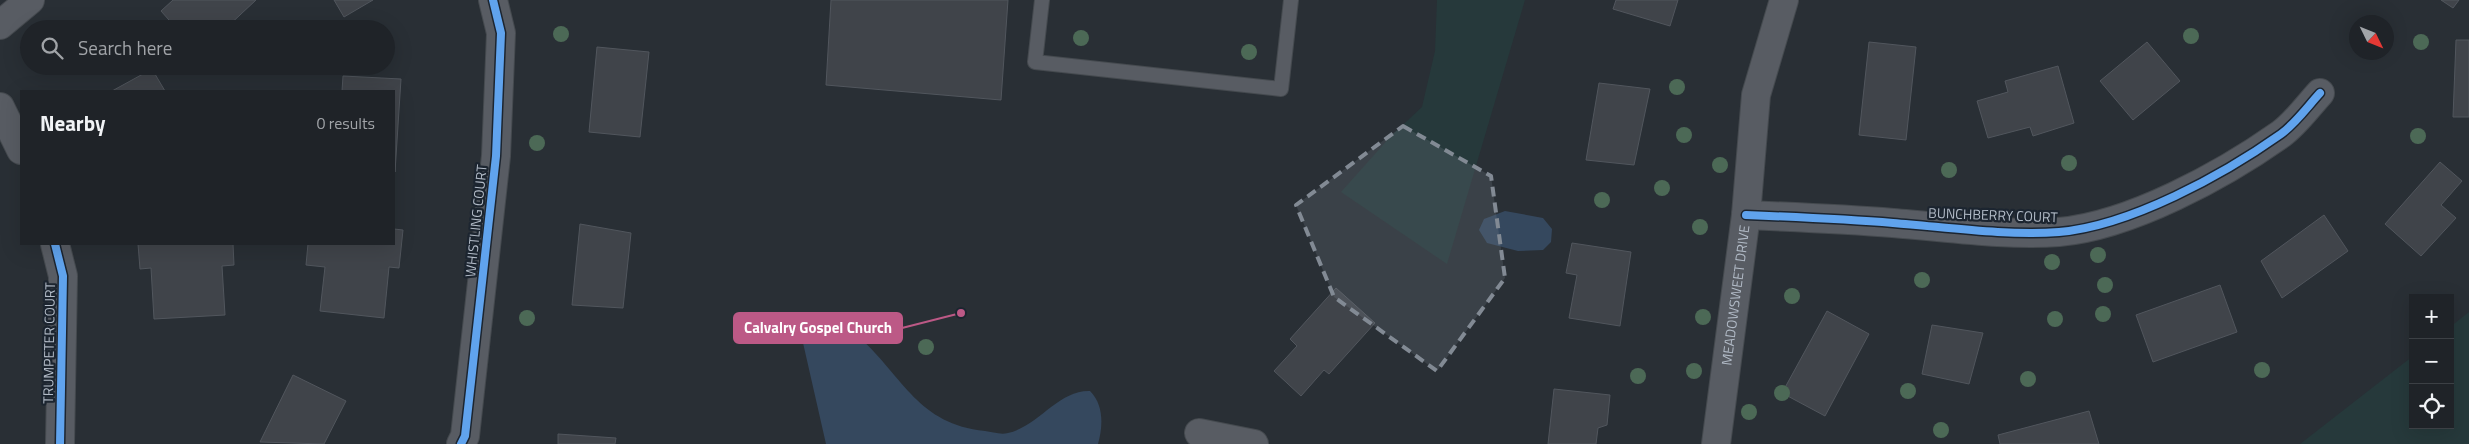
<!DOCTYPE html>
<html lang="en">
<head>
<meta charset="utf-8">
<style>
	body { margin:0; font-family:"Titillium Web",sans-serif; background:#272b30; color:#f1f3f6 }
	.controls { position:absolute; right:15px; bottom:15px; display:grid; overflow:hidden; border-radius:0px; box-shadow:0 5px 20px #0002 }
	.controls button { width:45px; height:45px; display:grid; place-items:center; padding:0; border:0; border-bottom:1px solid #3c4045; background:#1f2328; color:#f1f3f6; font:25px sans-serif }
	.compass { position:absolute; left:2349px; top:15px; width:45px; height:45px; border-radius:50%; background:#1f2328; box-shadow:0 5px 20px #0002; rotate:133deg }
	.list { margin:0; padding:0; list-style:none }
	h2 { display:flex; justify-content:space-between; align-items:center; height:65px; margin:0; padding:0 20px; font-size:21px }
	h2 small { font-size:16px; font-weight:400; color:#a1a4a8 }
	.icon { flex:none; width:28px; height:28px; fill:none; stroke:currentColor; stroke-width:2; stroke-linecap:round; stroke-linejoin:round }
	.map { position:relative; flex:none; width:2469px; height:444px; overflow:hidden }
	.search { position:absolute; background:#1f2328; box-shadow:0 5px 20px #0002; left:20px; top:20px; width:375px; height:55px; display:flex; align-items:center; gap:12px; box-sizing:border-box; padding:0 18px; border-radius:28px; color:#a1a4a8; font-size:19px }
	.panel { position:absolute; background:#1f2328; box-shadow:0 5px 20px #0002; left:20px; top:90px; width:375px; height:155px; border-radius:0px }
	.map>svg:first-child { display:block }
</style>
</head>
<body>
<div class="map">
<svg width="2469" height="444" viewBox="0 0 2469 444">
	<rect width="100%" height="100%" fill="#292f35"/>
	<path fill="#26393b" d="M1437 0H1525L1447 264 1341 192 1391 136 1422 107 1435 51Z
		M2469 312V444H2300L2413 356V425H2450V327Z"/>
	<path fill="#35485e" d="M1505 211 1543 218 1552 229 1551 242 1543 250 1518 251 1487 243 1479 230 1484 219Z
		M829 316C839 323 851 330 860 338 904 378 918 424 985 431 992 432 1001 435 1008 433 1039 426 1058 390 1090 391 1104 405 1103 426 1098 444H826L801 334 807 322Z"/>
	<path fill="#40444a" stroke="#51565d" d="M173 0H256L225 29H217L208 20 199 29H177L161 11Z
		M334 0H373L344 17Z
		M831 0H1008L1001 100 826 85Z
		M1616 0H1678L1670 26 1613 9Z
		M2441 0H2459L2453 8Z
		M2456 40H2469V117H2453Z
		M1869 42 1916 47 1906 140 1859 135Z
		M2147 42 2180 81 2133 120 2100 81Z
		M597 47 649 52 640 137 589 132Z
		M2058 66 2074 123 2033 136 2030 127 1988 138 1977 101 2008 92 2005 81Z
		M152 69 165 91H112Z
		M343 76 401 79 395 172 394 91H342Z
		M1599 83 1650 89 1634 165 1586 160Z
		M2440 162 2462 181 2441 205 2456 218 2421 256 2385 224Z
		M2324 215 2348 251 2282 298 2261 261Z
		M580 224 631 233 623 308 572 305Z
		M394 229 403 230 399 268 389 267 384 318 320 311 325 267 306 265 308 244H394Z
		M1572 243 1631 252 1620 326 1569 318 1577 275 1566 273Z
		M138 244H233L234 265 222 266 225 315 154 319 151 268 140 269Z
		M2220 285 2237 332 2153 362 2136 315Z
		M1336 288 1375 323 1329 374 1324 370 1301 396 1274 371 1297 346 1290 339Z
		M1827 311 1869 334 1825 416 1782 393Z
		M1932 325 1983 333 1969 384 1922 374Z
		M293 375 346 401 324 444 260 442Z
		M1554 389 1610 395 1607 425 1598 428 1596 444H1548Z
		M2089 411 2099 444H2000L1998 435Z
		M558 434 616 438 615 444H558Z"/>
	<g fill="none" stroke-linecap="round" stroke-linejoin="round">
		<defs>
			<path id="lane" d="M1042 0 1035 62 1281 89 1291 0"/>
			<g id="street">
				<path d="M0 25 30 0"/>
				<path d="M0 107 21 150"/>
				<path d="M1746 215C1795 217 1844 219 1893 223 1946 227 2005 236 2059 232 2130 226 2223 175 2281 134 2296 123 2308 106 2320 93"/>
				<path d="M55 244 63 276 60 444"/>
				<path d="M1199 433 1254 444"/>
				<path d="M461 444 465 436 496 156 501 33 493 0"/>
				<path id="s1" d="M1716 444 1746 215 1756 95 1784 0"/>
			</g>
		</defs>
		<use href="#lane" stroke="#454a4f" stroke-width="16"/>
		<use href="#street" stroke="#454a4f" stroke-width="30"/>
		<use href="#lane" stroke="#585c63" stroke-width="14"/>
		<use href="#street" stroke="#585c63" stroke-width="28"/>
		<defs>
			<path id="cycleway" d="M1746 215C1795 217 1844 219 1893 223 1946 227 2005 236 2059 232 2130 226 2223 175 2281 134 2296 123 2308 106 2320 93
				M55 244 63 276 60 444
				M461 444 465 436 496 156 501 33 493 0"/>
		</defs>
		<use href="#cycleway" stroke="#1c2530" stroke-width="11"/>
		<use href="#cycleway" stroke="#60a3ed" stroke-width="8"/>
	</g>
	<g fill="#4c6956">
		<circle cx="561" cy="34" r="8"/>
		<circle cx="2191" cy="36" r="8"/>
		<circle cx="1081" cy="38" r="8"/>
		<circle cx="2421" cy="42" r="8"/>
		<circle cx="1249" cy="52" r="8"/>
		<circle cx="1677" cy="87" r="8"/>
		<circle cx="1684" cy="135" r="8"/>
		<circle cx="2418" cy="136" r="8"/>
		<circle cx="537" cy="143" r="8"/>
		<circle cx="2069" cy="163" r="8"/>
		<circle cx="1720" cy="165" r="8"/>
		<circle cx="1949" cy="170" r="8"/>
		<circle cx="1662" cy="188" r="8"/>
		<circle cx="1602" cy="200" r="8"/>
		<circle cx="1700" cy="227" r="8"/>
		<circle cx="2098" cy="255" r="8"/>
		<circle cx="2052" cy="262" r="8"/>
		<circle cx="1922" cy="280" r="8"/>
		<circle cx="2105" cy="285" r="8"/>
		<circle cx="1792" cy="296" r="8"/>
		<circle cx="2103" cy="314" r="8"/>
		<circle cx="1703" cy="317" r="8"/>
		<circle cx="527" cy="318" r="8"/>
		<circle cx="2055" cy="319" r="8"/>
		<circle cx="926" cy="347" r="8"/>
		<circle cx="2262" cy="370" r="8"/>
		<circle cx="1694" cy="371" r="8"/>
		<circle cx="1638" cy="376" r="8"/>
		<circle cx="2028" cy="379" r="8"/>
		<circle cx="1908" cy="391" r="8"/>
		<circle cx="1782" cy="393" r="8"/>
		<circle cx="1749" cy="412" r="8"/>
		<circle cx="1941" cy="430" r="8"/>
	</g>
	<path fill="#828a94" fill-opacity="0.2" stroke="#828a94" stroke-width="4" stroke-dasharray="10 6" stroke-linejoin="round" d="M1403 126 1491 176 1505 278 1437 371 1334 297 1296 205Z"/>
	<g text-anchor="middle" stroke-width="4.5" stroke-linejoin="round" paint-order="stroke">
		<g font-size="14" fill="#b2bbc7" stroke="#1c2530">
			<text transform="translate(1993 215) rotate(2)" y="5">BUNCHBERRY COURT</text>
			<text transform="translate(476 221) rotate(-84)" y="5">WHISTLING COURT</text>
			<text dy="5" stroke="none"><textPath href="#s1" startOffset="150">MEADOWSWEET DRIVE</textPath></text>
			<text transform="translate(49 343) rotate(-89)" y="5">TRUMPETER COURT</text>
		</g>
	</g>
	<path fill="none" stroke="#bc5986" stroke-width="2" d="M961 313L902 328"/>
	<circle fill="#bc5986" stroke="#1c2530" stroke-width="2" cx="961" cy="313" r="5"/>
	<rect fill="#bc5986" stroke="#bc5986" stroke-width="2" x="734" y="313" width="168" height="30" rx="5"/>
	<g font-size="15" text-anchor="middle" font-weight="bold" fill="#fff">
		<text x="818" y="333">Calvalry Gospel Church</text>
	</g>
</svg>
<div class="controls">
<button>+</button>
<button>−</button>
<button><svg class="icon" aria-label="locate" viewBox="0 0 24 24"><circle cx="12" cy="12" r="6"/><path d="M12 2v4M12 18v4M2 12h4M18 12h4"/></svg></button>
</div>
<svg class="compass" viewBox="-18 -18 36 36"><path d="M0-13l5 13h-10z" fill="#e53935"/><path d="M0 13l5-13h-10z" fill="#a1a4a8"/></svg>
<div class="search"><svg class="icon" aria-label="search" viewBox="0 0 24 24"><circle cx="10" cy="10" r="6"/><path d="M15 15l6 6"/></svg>Search here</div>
<section class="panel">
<h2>Nearby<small>0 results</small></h2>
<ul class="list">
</ul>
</section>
</div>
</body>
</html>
